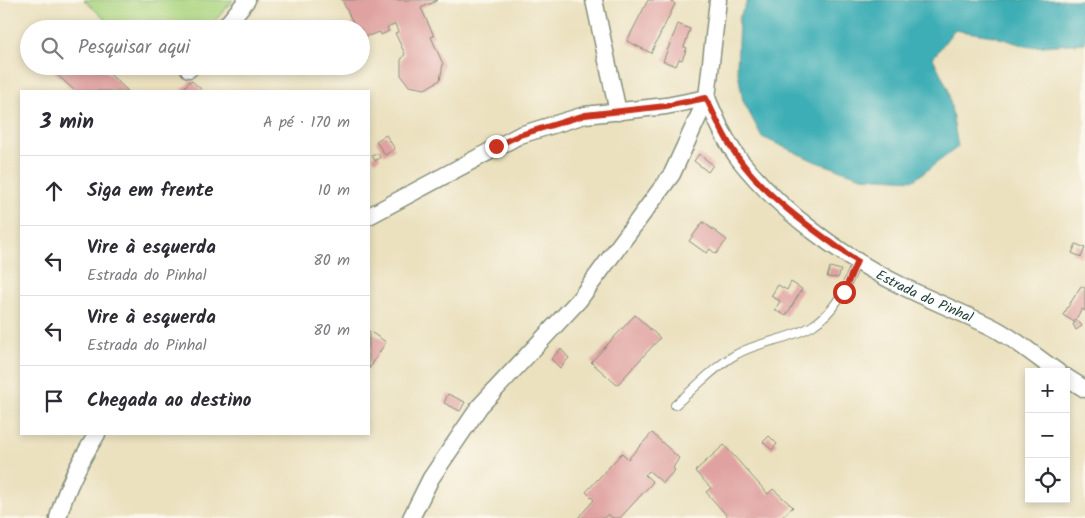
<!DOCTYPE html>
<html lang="pt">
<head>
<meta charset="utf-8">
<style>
	body { margin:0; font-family:Kalam,sans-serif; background:#f7f7f7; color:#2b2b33 }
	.controls { position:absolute; right:15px; bottom:15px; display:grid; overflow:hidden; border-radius:0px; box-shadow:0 2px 8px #0003 }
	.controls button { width:45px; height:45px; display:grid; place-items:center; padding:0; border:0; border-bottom:1px solid #e1e1e2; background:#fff; color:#2b2b33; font:25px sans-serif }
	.stop { position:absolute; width:15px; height:15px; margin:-11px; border:4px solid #c8321e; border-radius:50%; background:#fff }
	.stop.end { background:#c8321e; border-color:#fff; box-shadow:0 1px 5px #0008 }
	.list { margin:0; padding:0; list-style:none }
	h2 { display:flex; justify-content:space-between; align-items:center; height:65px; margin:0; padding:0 20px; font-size:21px }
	h2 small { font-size:16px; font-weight:400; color:#7c7c81 }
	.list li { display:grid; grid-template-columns:32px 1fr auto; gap:15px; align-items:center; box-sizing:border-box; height:70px; padding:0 20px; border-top:1px solid #e1e1e2 }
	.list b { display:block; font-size:19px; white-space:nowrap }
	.list p { margin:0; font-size:16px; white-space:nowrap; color:#7c7c81 }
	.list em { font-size:16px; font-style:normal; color:#7c7c81 }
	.icon { flex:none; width:28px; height:28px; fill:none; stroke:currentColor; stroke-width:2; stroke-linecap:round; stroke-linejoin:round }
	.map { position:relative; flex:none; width:1085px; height:518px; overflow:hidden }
	.search { position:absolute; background:#fff; box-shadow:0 2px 8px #0003; left:20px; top:20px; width:350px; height:55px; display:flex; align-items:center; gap:12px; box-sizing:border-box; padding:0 18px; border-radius:28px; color:#7c7c81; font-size:19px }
	.panel { position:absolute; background:#fff; box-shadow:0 2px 8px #0003; left:20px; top:90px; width:350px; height:345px; border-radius:0px }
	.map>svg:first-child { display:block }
</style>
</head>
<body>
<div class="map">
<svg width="1085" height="518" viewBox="0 0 1085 518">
	<rect width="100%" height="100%" fill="#fbf7ec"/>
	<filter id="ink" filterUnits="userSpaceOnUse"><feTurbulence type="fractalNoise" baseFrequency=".02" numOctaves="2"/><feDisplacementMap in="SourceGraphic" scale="10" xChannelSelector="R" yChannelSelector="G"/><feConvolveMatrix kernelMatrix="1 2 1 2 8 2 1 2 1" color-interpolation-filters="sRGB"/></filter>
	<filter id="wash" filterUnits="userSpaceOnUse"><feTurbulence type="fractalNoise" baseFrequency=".0096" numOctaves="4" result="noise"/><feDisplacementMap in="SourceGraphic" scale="20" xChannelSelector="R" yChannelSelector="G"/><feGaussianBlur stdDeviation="1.12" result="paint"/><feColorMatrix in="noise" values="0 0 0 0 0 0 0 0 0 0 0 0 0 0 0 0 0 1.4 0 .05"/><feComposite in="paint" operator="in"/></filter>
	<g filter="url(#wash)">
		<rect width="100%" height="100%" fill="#ebe1bf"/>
		<path fill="#abd580" stroke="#65895a" d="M84 0H233L208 29H116Z"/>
		<path fill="#3caeb5" stroke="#2e7674" d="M748 0H1085V43L1029 47 993 36 954 30 933 58 948 89 958 147 914 180 862 177 816 162 762 137 743 101 737 67 739 18Z"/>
		<g id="blocks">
			<path fill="#e0a2a0" d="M342 0H438L421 8 434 36 431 37 443 64 440 80 425 89 409 86 401 75V60L405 54 395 33 398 32 395 24 387 28 389 31 381 35 380 32 361 38V29H356Z
				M648 0H671L675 4 651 53 627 41Z
				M678 24 690 29 684 47 687 48 682 60 679 59 676 66 663 61Z
				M58 66H101L128 91H75L53 71Z
				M191 80 203 91H181Z
				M386 135 395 149 385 155 376 141Z
				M378 153 380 158 375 161 372 156Z
				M699 154 713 165 708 172 694 161Z
				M703 222 727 240 716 254 710 249 707 253 703 251 689 241Z
				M1076 244 1085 248 1081 257 1072 253Z
				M830 267 841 270 838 278 827 277Z
				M791 282 802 289 786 316 775 310 780 301 771 296 778 285 787 290Z
				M1081 286 1085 288V311L1082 309 1074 322 1063 315Z
				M635 315 660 338 617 385 591 362Z
				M1078 321 1082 326 1076 330 1073 324Z
				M369 331 386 342 369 369Z
				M561 349 569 358 560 368 551 359Z
				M448 394 465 402 460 411 444 403Z
				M652 433 679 458 673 468 675 470 663 483 649 471 645 475 653 482 620 518H613L608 514 604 518H578L594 500 586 492 622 453 628 459Z
				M769 436 777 444 772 450 763 442Z
				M724 445 768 494 773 489 793 507 781 518H729L706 492 711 488 695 471Z"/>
		</g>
	</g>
	<g filter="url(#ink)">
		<use href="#blocks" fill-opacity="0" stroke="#858f7a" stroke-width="1"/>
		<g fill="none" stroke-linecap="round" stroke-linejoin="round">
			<defs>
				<path id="lane" d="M675 405C694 389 716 365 737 354 760 341 789 340 812 326 836 311 847 286 857 261"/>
				<g id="street">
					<path d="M594 0 618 112"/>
					<path d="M223 29 247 0"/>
					<path d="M189 69 192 66"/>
					<path id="s1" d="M707 98C716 119 725 141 739 159 781 212 841 256 902 286 932 301 963 313 992 327 1016 339 1036 357 1058 372"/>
					<path d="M369 216 520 135 585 115 666 106 707 98"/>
					<path d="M1066 377 1085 389"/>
					<path d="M58 518C66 487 80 461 97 434"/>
					<path d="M411 518 431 478 480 406 579 300 672 174 707 98 718 0"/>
				</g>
			</defs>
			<use href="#lane" stroke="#858f7a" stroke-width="10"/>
			<use href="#street" stroke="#858f7a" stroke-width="19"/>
			<use href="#lane" stroke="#fff" stroke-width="8"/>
			<use href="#street" stroke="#fff" stroke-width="16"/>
		</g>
	</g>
	<g fill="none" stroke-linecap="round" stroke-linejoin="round" filter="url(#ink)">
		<path stroke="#c8321e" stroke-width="6" d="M496 146 520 135 585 115 666 106 706 98C716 118 724 138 737 156 767 199 815 231 857 261L844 292"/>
	</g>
	<g text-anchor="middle" stroke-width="5" stroke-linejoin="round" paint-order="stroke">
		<g font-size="14" fill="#1f3d34" stroke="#fbf7ec">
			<text dy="5" stroke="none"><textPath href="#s1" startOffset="302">Estrada do Pinhal</textPath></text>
		</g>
	</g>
</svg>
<div class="controls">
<button>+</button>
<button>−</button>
<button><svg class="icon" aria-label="locate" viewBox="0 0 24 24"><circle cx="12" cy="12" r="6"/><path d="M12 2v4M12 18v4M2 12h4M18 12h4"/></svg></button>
</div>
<div class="stop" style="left:844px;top:292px"></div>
<div class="stop end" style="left:496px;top:146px"></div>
<div class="search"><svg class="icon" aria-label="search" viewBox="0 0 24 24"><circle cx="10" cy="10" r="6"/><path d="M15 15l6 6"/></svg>Pesquisar aqui</div>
<section class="panel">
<h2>3 min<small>A pé · 170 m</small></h2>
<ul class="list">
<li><svg class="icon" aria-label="ahead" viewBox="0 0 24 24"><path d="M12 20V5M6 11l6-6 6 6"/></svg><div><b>Siga em frente</b></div><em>10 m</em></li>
<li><svg class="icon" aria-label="left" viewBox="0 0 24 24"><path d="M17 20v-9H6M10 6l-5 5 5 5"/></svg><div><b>Vire à esquerda</b><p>Estrada do Pinhal</p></div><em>80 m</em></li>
<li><svg class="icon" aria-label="left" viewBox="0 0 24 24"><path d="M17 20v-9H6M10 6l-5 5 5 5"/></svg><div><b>Vire à esquerda</b><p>Estrada do Pinhal</p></div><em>80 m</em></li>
<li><svg class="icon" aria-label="arrive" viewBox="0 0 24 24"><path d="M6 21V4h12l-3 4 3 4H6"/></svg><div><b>Chegada ao destino</b></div></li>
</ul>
</section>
</div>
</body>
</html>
